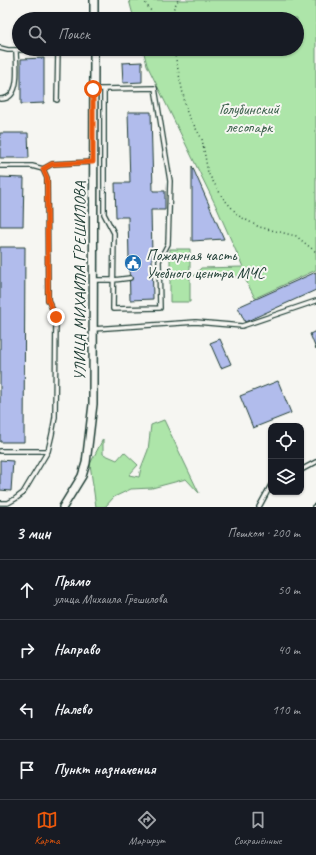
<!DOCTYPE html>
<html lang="ru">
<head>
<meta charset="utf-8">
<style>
	body { margin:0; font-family:Caveat,sans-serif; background:#242831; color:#f1f3f6 }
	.controls { position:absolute; right:12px; bottom:12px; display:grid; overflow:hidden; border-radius:8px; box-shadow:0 1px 3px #0004 }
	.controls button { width:36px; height:36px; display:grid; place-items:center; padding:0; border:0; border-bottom:1px solid #363941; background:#171b24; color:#f1f3f6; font:20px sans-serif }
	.stop { position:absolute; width:12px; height:12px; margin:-9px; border:3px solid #ea580c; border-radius:50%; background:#fff }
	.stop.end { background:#ea580c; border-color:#fff; box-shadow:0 1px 4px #0008 }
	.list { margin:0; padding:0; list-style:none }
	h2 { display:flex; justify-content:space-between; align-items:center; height:52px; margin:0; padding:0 16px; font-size:17px }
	h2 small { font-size:13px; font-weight:400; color:#9ea1a6 }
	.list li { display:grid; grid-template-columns:26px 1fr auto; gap:12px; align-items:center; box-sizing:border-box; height:60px; padding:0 16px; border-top:1px solid #363941 }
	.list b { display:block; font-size:15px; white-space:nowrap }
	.list p { margin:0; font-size:13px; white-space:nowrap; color:#9ea1a6 }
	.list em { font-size:13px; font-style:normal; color:#9ea1a6 }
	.icon { flex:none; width:22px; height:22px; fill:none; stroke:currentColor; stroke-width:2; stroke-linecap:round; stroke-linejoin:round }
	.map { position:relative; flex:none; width:316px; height:507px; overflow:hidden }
	.search { position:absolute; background:#171b24; box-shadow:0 1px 3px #0004; left:12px; right:12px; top:12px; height:44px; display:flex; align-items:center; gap:10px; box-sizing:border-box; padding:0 14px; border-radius:22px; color:#9ea1a6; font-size:15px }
	.sheet { height:292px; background:#171b24 }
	nav { display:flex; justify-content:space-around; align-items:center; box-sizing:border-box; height:56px; border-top:1px solid #363941; background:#171b24; font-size:11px; color:#9ea1a6 }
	nav a { display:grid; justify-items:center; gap:2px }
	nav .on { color:#ea580c }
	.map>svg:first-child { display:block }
</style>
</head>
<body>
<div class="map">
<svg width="316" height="507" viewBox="0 0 316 507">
	<rect width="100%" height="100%" fill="#f6f6f2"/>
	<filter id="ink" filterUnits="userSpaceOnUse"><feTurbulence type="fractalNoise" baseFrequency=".025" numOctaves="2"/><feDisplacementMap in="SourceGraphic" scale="8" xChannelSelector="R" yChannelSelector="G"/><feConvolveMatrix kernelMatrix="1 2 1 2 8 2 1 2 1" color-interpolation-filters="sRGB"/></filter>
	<g filter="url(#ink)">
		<path fill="#ade5a9" stroke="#66916e" d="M129 0H316V270L255 298 244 277 194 276 201 268 243 267 216 206 147 65 143 49H297V19H134Z
			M170 249H190V302H170Z
			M164 420 199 493 186 479 152 488 131 489 114 497 105 507H96L90 464 103 439V454L117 460 124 452 138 465 129 475 139 477 141 468 148 450 151 425Z"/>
		<path fill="#b1bcec" stroke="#1f3d34" d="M44 58V103L21 104V59Z
			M142 62V82L123 83 122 63Z
			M128 112H151L153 191H165V210H151L153 299 130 300 128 217H116L115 183H130Z
			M0 133H28L29 158H0Z
			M192 166 224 239 192 241Z
			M0 177 24 178 23 226H0Z
			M0 247H25L24 442H0Z
			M316 272V290L245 322 238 307Z
			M316 331V349L310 334Z
			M220 339 231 364 221 368 210 343Z
			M278 381 291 413 253 428 240 396Z
			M0 460 13 461 11 491 0 490Z"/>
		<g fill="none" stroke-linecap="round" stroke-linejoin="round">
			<defs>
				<path id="lane" d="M0 48 8 50 94 49
					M93 89H104L155 88 170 181 168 244 159 261 160 308 113 309 114 233 104 214V89
					M0 99C22 100 16 65 16 50
					M57 100 58 50
					M0 166H32L43 169 47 178 48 300 56 317 55 417 52 434 48 451 23 493 15 499 8 503H0
					M43 169 52 164 93 162
					M93 280H114L130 278
					M93 329 196 322 242 326 316 301
					M0 451H48
					M301 470 316 462
					M259 507 271 485
					M314 507 316 506"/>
				<path id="street" d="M94 0V19
					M63 507 82 476 86 463 93 404 94 49"/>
			</defs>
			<use href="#lane" stroke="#1f3d34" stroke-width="6"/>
			<use href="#street" stroke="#1f3d34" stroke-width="10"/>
			<path stroke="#1f3d34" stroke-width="1.5" stroke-dasharray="1 3" stroke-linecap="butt" d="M143 0 157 19
				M168 19 178 0
				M172 49 175 55 187 113 202 139 208 173 223 198 239 216 259 227 296 236 316 252"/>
			<use href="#lane" stroke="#f6f6f2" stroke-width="3.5"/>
			<use href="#street" stroke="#f6f6f2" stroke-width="7"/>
		</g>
	</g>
	<g fill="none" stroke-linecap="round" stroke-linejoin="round" filter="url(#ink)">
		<path stroke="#ea580c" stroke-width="5" d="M56 317 48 300 47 178 43 169 52 164 93 162V89"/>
	</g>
	<defs>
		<symbol id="civic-disc" viewBox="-11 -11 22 22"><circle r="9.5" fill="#1f6fb2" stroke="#f6f6f2"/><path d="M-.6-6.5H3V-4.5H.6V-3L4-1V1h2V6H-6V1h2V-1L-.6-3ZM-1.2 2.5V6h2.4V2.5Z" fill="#fff"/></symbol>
	</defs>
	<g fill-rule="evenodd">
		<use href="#civic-disc" x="123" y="253" width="20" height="20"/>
	</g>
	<g text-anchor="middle" stroke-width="4" stroke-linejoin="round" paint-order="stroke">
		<g font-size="16" fill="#3b5f4b" stroke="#f6f6f2">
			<text x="249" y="114">Голубинский<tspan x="249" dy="18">лесопарк</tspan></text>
		</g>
		<g font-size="16" fill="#1f3d34" stroke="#f6f6f2" text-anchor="start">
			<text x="146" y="260">Пожарная часть<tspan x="146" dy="18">Учебного центра МЧС</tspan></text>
		</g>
		<g font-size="16" fill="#1f3d34" stroke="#f6f6f2">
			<text transform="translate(79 281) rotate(-90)" y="6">УЛИЦА МИХАИЛА ГРЕШИЛОВА</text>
		</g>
	</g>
</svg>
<div class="controls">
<button><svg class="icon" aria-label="locate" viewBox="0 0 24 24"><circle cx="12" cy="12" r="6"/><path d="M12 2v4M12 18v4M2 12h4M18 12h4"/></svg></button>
<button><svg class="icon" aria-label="layers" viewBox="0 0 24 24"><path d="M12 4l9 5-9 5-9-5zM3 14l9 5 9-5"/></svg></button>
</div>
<div class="stop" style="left:93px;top:89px"></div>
<div class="stop end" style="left:56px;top:317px"></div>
<div class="search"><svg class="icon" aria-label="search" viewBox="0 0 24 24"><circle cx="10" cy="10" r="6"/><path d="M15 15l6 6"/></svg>Поиск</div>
</div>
<section class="sheet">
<h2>3 мин<small>Пешком · 200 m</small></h2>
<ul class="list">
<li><svg class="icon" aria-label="ahead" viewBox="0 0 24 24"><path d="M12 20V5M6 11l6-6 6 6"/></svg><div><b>Прямо</b><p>улица Михаила Грешилова</p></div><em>50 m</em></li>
<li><svg class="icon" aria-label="right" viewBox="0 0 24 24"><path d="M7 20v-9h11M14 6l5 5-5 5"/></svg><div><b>Направо</b></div><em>40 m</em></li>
<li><svg class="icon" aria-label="left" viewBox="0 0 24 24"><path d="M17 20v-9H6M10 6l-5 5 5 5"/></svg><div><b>Налево</b></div><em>110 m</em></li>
<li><svg class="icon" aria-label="arrive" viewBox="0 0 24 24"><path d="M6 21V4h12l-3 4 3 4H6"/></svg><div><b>Пункт назначения</b></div></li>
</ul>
</section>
<nav>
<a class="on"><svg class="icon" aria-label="map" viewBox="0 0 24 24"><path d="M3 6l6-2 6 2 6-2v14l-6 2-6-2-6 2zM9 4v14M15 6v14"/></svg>Карта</a>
<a><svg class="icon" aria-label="directions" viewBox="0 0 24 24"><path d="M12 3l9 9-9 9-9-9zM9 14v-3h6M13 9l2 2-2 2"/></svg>Маршрут</a>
<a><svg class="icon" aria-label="saved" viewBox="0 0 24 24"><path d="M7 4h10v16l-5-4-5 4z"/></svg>Сохранённые</a>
</nav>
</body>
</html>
